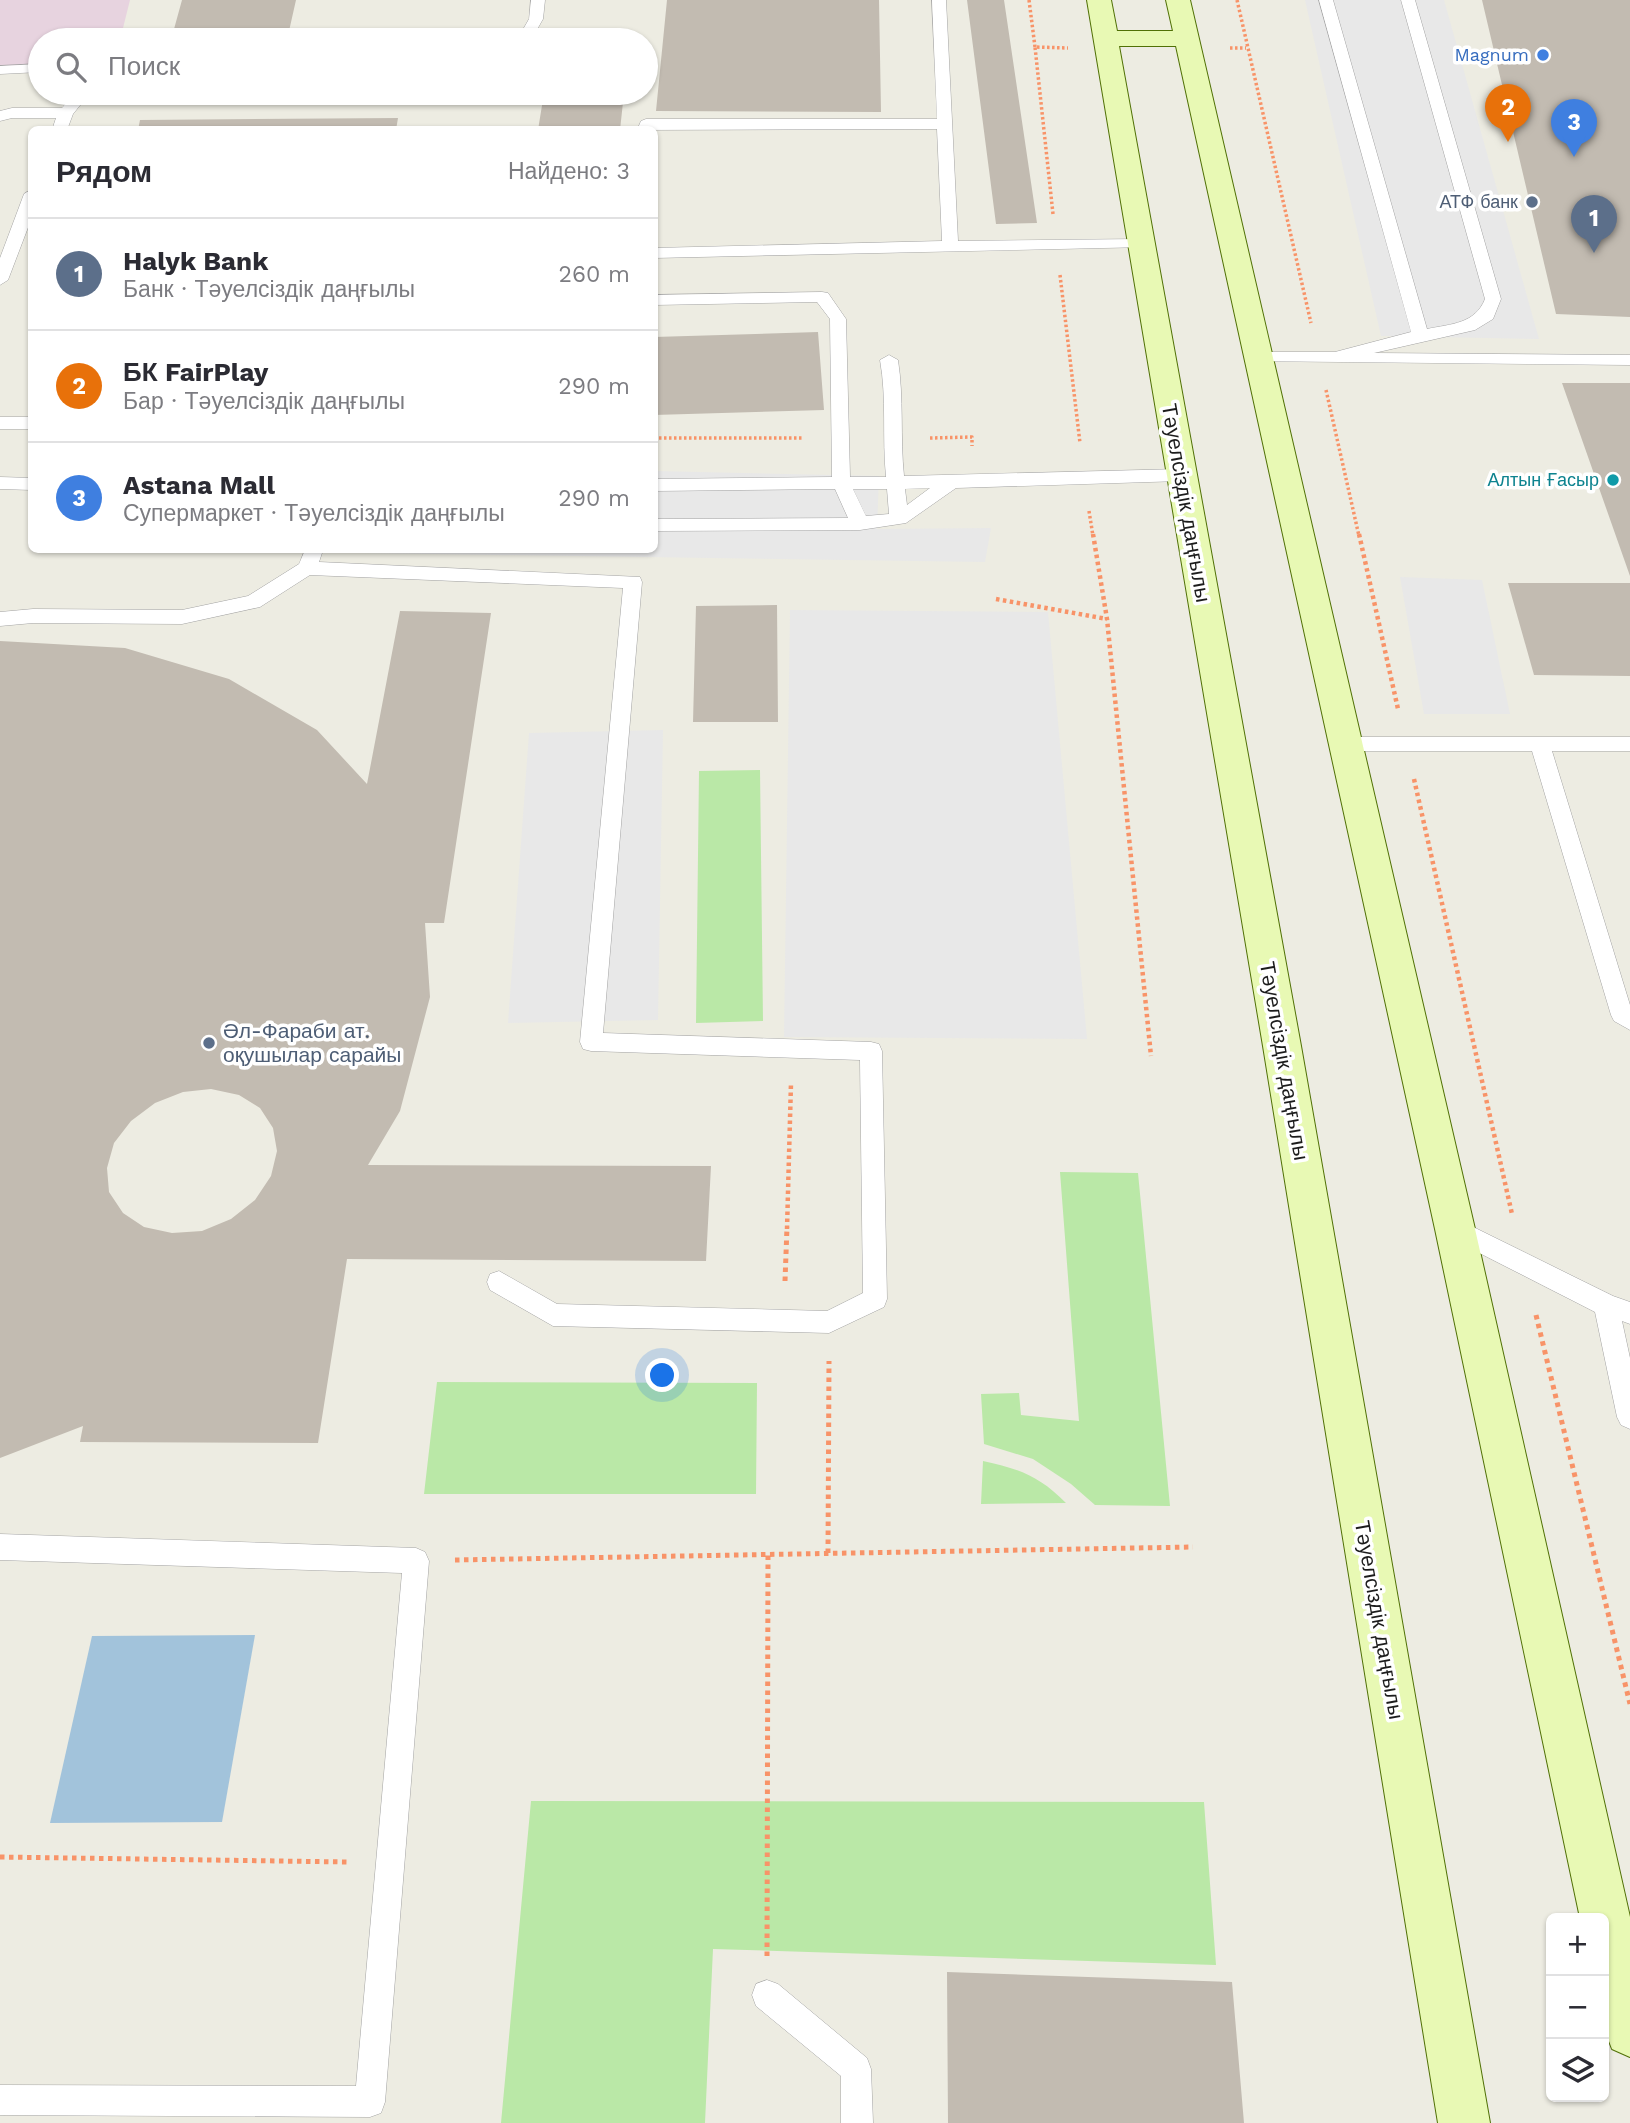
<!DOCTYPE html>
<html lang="ru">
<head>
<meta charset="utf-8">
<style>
	body { margin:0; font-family:"Work Sans",sans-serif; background:#f7f7f7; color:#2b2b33 }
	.controls { position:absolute; right:21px; bottom:21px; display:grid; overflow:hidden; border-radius:10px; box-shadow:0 2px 5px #0004 }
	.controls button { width:63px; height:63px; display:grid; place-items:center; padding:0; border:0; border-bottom:2px solid #e1e1e2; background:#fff; color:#2b2b33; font:35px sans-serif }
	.you { position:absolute; left:663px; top:1376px; width:24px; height:24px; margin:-18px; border:5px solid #fff; border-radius:50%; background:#1a73e8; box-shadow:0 0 0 10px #1a73e833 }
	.badge { display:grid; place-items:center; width:46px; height:46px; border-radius:50%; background:#c62902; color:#fff; font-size:23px; font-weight:700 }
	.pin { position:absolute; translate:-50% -58px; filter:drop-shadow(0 2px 4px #0008) }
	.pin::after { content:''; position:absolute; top:37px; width:24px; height:21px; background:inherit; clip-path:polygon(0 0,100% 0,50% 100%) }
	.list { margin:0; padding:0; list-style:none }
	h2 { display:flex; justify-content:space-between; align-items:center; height:91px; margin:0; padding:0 28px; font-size:30px }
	h2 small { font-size:23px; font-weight:400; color:#7c7c81 }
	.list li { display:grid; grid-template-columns:46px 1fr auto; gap:21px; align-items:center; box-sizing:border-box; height:112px; padding:0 28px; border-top:2px solid #e1e1e2 }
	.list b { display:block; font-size:26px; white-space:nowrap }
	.list p { margin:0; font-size:23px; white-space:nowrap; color:#7c7c81 }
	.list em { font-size:23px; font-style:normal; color:#7c7c81 }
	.icon { flex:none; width:38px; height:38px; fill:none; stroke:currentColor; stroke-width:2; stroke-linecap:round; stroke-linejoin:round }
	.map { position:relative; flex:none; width:1630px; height:2123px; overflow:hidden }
	.search { position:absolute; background:#fff; box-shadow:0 2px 5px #0004; left:28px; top:28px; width:630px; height:77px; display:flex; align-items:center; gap:18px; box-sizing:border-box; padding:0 24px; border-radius:38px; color:#7c7c81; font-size:26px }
	.panel { position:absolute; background:#fff; box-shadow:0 2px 5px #0004; left:28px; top:126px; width:630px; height:427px; border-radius:10px }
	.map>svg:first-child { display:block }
</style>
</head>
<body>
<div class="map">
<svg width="1630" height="2123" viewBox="0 0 1630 2123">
	<rect width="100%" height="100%" fill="#edece2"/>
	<path fill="#e7d3df" d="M0 0H130L120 40H40V73L0 72Z"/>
	<path fill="#bae8a7" d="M760 770 763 1021 696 1023 699 771Z
		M1060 1172 1138 1173 1170 1506 1095 1505 1071 1484 1033 1459 984 1444 981 1394 1019 1393 1021 1415 1079 1421Z
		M437 1382 757 1383 756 1494H424Z
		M983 1461C1020 1469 1039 1476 1066 1503L981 1504Z
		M531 1801 1204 1802 1216 1965 713 1949 705 2123H501Z"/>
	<path fill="#e8e8e8" d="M1305 0H1444L1539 339 1381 336Z
		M655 471 879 476 877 529 991 528 985 562 362 553 363 550H654Z
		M1400 577 1482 580 1510 714H1424Z
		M790 610 1048 612 1087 1039 784 1037Z
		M663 730 658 1020 508 1023 529 733Z"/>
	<path fill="#a2c3db" d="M255 1635 222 1822 50 1823 92 1636Z"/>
	<path fill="#c2bbb1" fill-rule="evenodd" d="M182 0H296L287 40H171Z
		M667 0H879L881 112 656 111Z
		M967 0H1004L1037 223 996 224Z
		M1482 0H1630V317L1556 314Z
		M544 93H624L620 130H538Z
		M398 118 396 130H138L140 120Z
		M818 332 824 410 654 415V337Z
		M1562 383H1630V576Z
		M1508 583H1630V676L1534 675Z
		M777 605 778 722H693L696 606Z
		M400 611 491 613 444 923H425L430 997 400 1111 368 1165 711 1166 706 1261 347 1259 318 1443 80 1442 83 1426 0 1458V641L125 648 229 679 317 730 367 784ZM211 1089 239 1095 260 1108 273 1128 277 1151 271 1176 255 1200 231 1219 202 1231 172 1233 144 1227 123 1213 109 1192 107 1168 114 1143 131 1121 155 1103 183 1092Z
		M947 1972 1232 1982 1244 2123H948Z"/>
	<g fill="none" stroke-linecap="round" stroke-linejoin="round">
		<defs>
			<path id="service" d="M531 0H545L543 19 531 40H517L529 19Z
				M932 0H946L958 241 1141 239 1149 244 1147 247 654 258V248L942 241 937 129 637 130 641 121 646 119H937Z
				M1319 0H1333L1427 329C1451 324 1475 324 1485 299L1401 0H1415L1501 299 1493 319 1475 330 1374 353 1630 355V365L1252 361 1249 357 1258 352H1335L1411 332Z
				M40 64V72L0 74V66Z
				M74 93H90L73 114 67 130H52L56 118H12L0 121V111L12 108H62Z
				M32 189V217L8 280 0 285V258L24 194Z
				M822 292 828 293 846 319 850 477H886C882 437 887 399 880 360L889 355 898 360C904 399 900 437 904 476L1181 469 1190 475 1181 481 956 488 906 523 860 530 654 531V519L848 518 835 489 654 491V479L832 477 830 319 817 302 654 305V295ZM930 488 907 505 905 489ZM853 489H887L889 514 866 516Z
				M0 417H32V429H0Z
				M0 477 32 478V490L0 489Z
				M305 550H323L319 562 640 577 642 582 603 1033 871 1042 879 1044 882 1051 887 1299 884 1307 829 1333 553 1326 490 1290 487 1282 490 1274 499 1271 557 1304 827 1311 863 1293 860 1060 591 1051 583 1049 580 1042 623 588 310 575 260 607 182 624 33 623 0 626V612L33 609 182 610 248 596 299 564Z
				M1344 737H1630V751H1552L1630 1005V1030L1614 1021 1611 1015 1532 751H1344L1337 749 1334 744 1337 739Z
				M1455 1218 1613 1296 1630 1302V1324L1622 1321 1630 1358V1429L1621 1425 1617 1417 1595 1312 1446 1236 1443 1229 1446 1222Z
				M0 1534 416 1548 425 1552 429 1561 385 2102 381 2113 370 2117 0 2115V2085L356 2086 402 1573 0 1560Z
				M767 1980 778 1984 867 2058 871 2069 873 2123H841V2076L756 2006 752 1995 756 1984Z"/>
			<path id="secondary" d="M1087 0H1111L1117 31H1173L1166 0H1190L1475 1229 1630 1917V2057L1612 2049 1604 2028V1918H1580L1435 1229 1176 46H1119L1301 1046 1490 2123H1438L1263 1046Z"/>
		</defs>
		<use href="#service" stroke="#a3a3a3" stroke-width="1"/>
		<use href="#secondary" stroke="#507006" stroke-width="2"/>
		<path stroke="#f89368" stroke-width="3.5" stroke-dasharray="2.5 2.5" stroke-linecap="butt" d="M1029 0 1035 47
			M1237 0 1311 323
			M1230 48H1246
			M1053 214 1035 47 1068 48
			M1060 275 1080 443
			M1326 390 1359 536
			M654 438H803
			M930 438 972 437V446
			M1089 511 1093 536"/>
		<path stroke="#f89368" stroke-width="4.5" stroke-dasharray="3.5 3.5" stroke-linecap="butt" d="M1093 534 1107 619 1151 1056
			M1359 534 1398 709
			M996 599 1107 619
			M1414 779 1512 1214
			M787 1229 791 1083"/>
		<path stroke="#f89368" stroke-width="5" stroke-dasharray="4.5 4.5" stroke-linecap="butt" d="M785 1281 787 1227
			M1536 1315 1630 1704
			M828 1553 829 1361
			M455 1560 1193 1547
			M0 1857 349 1862
			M767 1956 768 1555"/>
		<use href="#service" fill="#fff" fill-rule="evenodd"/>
		<use href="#secondary" fill="#e8f9b4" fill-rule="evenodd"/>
	</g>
	<circle fill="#3f7fe0" stroke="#fff" stroke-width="2.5" cx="1543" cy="55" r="7"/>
	<g fill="#5c6f8a" stroke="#fff" stroke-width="2.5">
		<circle cx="1532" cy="202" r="7"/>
		<circle cx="209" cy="1043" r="7"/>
	</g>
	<circle fill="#0f9aa8" stroke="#fff" stroke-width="2.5" cx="1613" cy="480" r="7"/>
	<g text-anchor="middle" stroke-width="7" stroke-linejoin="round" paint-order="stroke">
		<g font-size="18" fill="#366cbe" stroke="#fff" text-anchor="end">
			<text x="1529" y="61">Magnum</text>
		</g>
		<g font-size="18" fill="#4e5e75" stroke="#fff" text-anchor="end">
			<text x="1518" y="208">АТФ банк</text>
		</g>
		<g font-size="18" fill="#0d838f" stroke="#fff" text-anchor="end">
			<text x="1599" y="486">Алтын Ғасыр</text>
		</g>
		<g font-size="21" fill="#1c1c1c" stroke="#fff">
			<text transform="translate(1186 503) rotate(80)" y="7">Тәуелсіздік даңғылы</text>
			<text transform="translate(1284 1061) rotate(80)" y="7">Тәуелсіздік даңғылы</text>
			<text transform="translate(1379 1620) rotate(80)" y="7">Тәуелсіздік даңғылы</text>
		</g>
		<g font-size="21" fill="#4e5e75" stroke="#fff" text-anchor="start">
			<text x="223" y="1038">Әл-Фараби ат.<tspan x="223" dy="24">оқушылар сарайы</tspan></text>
		</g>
	</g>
</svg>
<div class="controls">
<button>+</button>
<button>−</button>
<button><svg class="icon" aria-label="layers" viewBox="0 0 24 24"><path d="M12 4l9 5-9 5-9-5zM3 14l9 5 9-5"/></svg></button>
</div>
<div class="you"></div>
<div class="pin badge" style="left:1594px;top:253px;background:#5c6f8a">1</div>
<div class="pin badge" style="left:1508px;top:142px;background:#e8710a">2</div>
<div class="pin badge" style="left:1574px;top:157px;background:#3f7fe0">3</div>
<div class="search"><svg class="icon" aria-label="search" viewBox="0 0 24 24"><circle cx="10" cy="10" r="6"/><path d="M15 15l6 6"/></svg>Поиск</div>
<section class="panel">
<h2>Рядом<small>Найдено: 3</small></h2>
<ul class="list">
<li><span class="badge" style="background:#5c6f8a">1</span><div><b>Halyk Bank</b><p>Банк · Тәуелсіздік даңғылы</p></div><em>260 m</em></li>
<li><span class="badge" style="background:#e8710a">2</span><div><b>БК FairPlay</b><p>Бар · Тәуелсіздік даңғылы</p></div><em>290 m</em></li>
<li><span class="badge" style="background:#3f7fe0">3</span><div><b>Astana Mall</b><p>Супермаркет · Тәуелсіздік даңғылы</p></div><em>290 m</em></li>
</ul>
</section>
</div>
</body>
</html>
